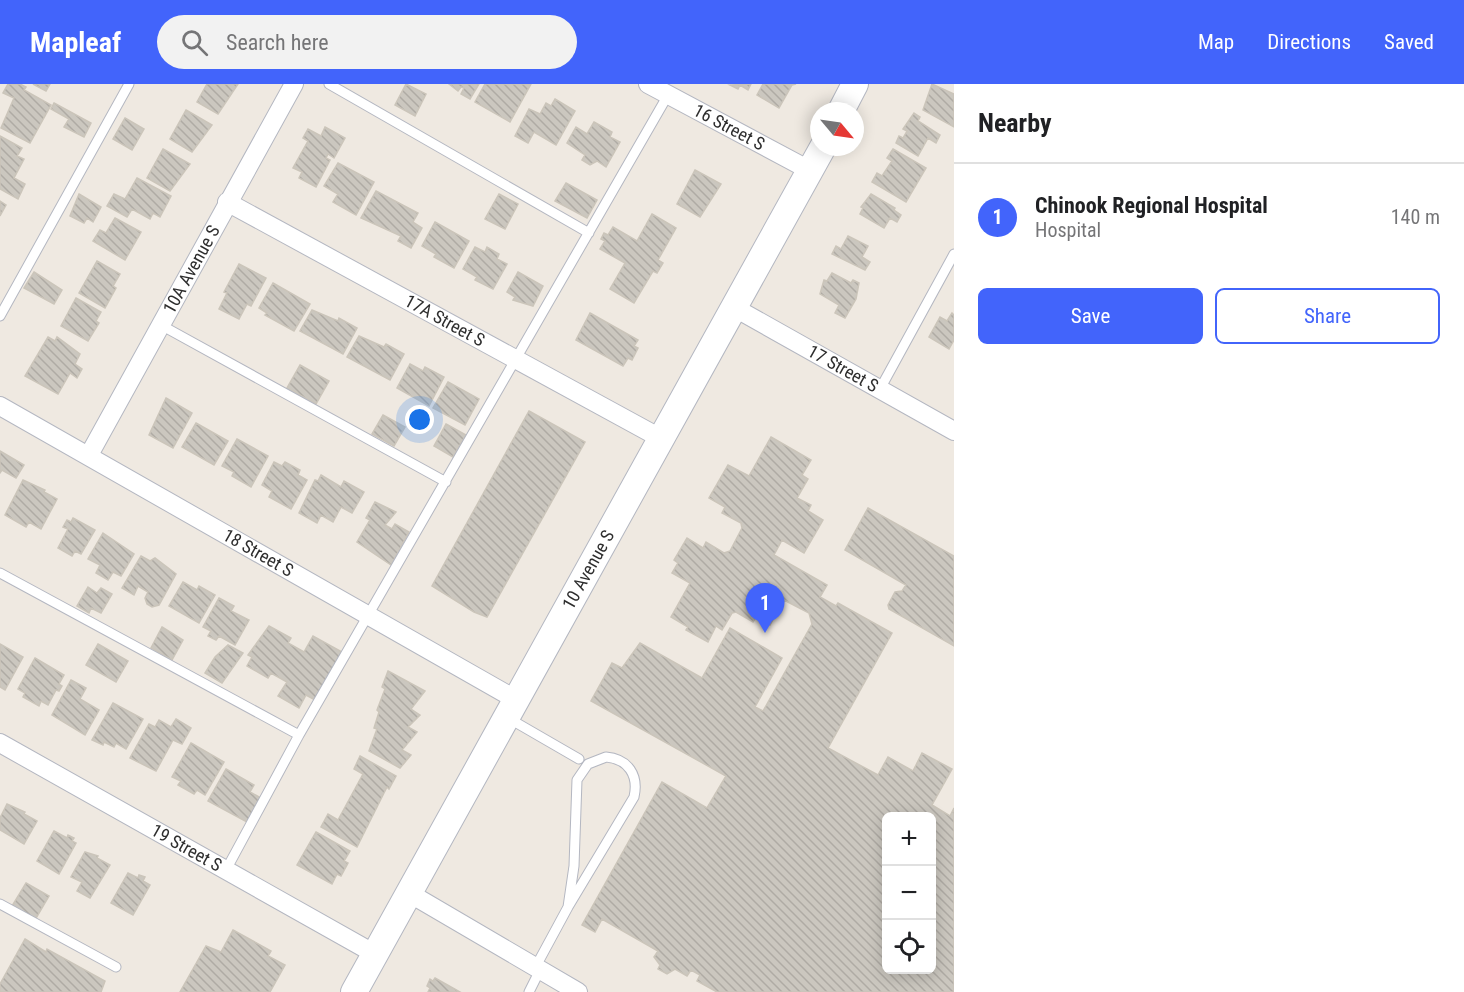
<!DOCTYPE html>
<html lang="en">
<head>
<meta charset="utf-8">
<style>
	body { margin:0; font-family:"Roboto Condensed",sans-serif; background:#f2f2f2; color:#202124 }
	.controls { position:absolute; right:18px; bottom:18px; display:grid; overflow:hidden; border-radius:9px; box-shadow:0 3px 15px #0003 }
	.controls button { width:54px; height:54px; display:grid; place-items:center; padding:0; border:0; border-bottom:2px solid #e0e0e0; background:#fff; color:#202124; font:30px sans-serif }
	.compass { position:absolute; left:810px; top:18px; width:54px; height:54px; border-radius:50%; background:#fff; box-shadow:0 3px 15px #0003; rotate:119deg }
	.you { position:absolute; left:420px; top:336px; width:21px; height:21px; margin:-15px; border:4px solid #fff; border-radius:50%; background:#1a73e8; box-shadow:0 0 0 9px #1a73e833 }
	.badge { display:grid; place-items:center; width:39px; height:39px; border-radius:50%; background:#4264fb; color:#fff; font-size:20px; font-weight:700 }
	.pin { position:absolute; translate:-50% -50px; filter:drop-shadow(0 2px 3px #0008) }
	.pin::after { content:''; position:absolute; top:32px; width:21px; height:18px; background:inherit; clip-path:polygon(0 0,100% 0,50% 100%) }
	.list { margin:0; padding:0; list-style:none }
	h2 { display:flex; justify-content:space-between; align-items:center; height:78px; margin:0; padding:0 24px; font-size:26px }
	h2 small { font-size:20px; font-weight:400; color:#757577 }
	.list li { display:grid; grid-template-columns:39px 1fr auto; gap:18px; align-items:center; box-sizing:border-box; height:108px; padding:0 24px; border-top:2px solid #e0e0e0 }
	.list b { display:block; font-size:22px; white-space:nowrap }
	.list p { margin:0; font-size:20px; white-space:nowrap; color:#757577 }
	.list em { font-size:20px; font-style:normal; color:#757577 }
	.actions { display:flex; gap:12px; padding:18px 24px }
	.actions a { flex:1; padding:14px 0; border:2px solid #4264fb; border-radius:9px; text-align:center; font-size:21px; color:#4264fb }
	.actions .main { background:#4264fb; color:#fff }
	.icon { flex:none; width:33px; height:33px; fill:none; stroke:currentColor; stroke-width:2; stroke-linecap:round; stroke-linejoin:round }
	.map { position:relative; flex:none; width:954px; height:908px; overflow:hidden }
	header { display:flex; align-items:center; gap:36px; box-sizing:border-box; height:84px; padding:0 30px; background:#4264fb; color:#fff }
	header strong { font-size:28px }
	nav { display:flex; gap:33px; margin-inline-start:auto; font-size:21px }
	.search { width:420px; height:54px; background:#f2f2f2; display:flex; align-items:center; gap:15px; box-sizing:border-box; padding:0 21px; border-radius:33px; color:#757577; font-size:22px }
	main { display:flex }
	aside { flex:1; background:#fff }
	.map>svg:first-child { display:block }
</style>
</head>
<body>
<header>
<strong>Mapleaf</strong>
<div class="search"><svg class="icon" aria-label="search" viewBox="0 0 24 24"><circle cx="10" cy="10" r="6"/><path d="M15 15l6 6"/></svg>Search here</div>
<nav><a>Map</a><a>Directions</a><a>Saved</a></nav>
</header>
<main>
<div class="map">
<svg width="954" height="908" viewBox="0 0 954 908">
	<defs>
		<pattern id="building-back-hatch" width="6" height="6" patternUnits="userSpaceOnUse" patternTransform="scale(1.5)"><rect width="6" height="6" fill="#cbc7bf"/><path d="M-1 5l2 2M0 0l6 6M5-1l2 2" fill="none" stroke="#afaba4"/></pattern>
	</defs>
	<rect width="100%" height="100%" fill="#efe9e1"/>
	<path fill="url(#building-back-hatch)" stroke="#cbc5ba" stroke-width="1.5" fill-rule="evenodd" d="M8 0H20L26 3 24 6 51 21 30 59 1 44 14 14 3 9Z
		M33 0H50L46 7Z
		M207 0H238L218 30 197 18Z
		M406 0 426 10 415 32 395 21Z
		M449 0H479L470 15 461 10 464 4 461 3 458 7Z
		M485 0H531L510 38 475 18Z
		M751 0 748 6 740 1 738 5 730 1Z
		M763 0H796L792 1 779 24 757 11Z
		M932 0 954 10V43L923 26Z
		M555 15 575 27 556 61 534 48 528 59 515 52 529 25 540 30 546 19 551 22Z
		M54 19 91 39 84 53 64 43 69 35 51 25Z
		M186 26 212 41 192 68 170 55Z
		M914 29 920 33 918 37 940 51 936 59 928 54 918 72 896 59 899 52 903 54 907 47 903 45Z
		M125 34 144 45 132 66 113 55Z
		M594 38 612 48 610 53 620 58 606 83 597 77 590 81 582 76 585 71 567 59 576 43 587 50Z
		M325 43 345 54 334 74 328 70 326 74 330 76 316 103 299 94 302 88 293 84 308 57 303 54 308 45 321 52Z
		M0 52 22 64 17 72 24 75 14 94 25 100 18 115 0 105Z
		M163 65 190 80 170 107 147 94Z
		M893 65 926 84 906 118 872 98 877 89 882 92 892 77 887 74Z
		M338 79 374 98 356 131 333 118 338 110 324 102Z
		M695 86 721 100 700 133 677 120Z
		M137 94 171 112 160 133 153 129 150 135 132 125 127 133 107 122 114 110 125 115Z
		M566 99 597 116 587 134 555 117Z
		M376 107 418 129 413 138 422 144 411 164 398 157 401 152 361 134Z
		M79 110 101 123 93 138 87 134 84 139 70 132Z
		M499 110 518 120 505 145 485 135Z
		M871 110 895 124 894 126 901 131 897 138 890 134 884 144 860 130 863 124 861 123Z
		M0 117 6 121 0 132Z
		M652 130 676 144 658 176 663 179 657 189 653 187 634 219 610 205 625 179 600 165 605 157 601 155 604 149 608 151 613 143 637 157Z
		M115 134 141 148 125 176 93 157 100 146 106 149Z
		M435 138 469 157 454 184 434 173 436 170 422 162Z
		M848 152 868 162 862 173 870 178 865 186 832 170 836 162 841 165Z
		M475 163 485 168 487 163 499 170 497 175 507 180 493 205 475 196 477 193 463 185Z
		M97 177 120 190 113 202 116 204 105 224 79 209Z
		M239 180 266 194 251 222 247 220 239 235 219 225 227 209 224 208Z
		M34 188 62 206 54 220 24 204Z
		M518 188 543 202 533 222 513 216 515 213 507 208Z
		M832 189 851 199 853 196 859 199 856 215 845 234 835 229 839 221 820 210 824 196 827 197Z
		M273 199 310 220 294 247 265 231 267 229 259 224Z
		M76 214 101 228 96 237 99 239 88 257 61 242Z
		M312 226 338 237 339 234 357 244 343 270 300 247Z
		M590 229 638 256 634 262 638 264 632 276 628 274 623 282 576 256Z
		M952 229 954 231V256L949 265 929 253 940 233 947 237Z
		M359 252 384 263 386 260 404 270 390 296 347 273Z
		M48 253 55 257 57 253 80 270 75 280 82 285 77 294 70 289 58 310 25 292Z
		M410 280 423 287 425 283 444 293 429 322 397 304Z
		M300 281 329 297 316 320 287 304Z
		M448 298 479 315 465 341 433 324Z
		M166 314 192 329 173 364 149 351Z
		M529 327 585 358 487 533 474 528 432 502Z
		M383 331 405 343 394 362 372 350Z
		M196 339 228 357 214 381 182 363Z
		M446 340 466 351 453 373 434 362Z
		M771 353 811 376 802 391 808 395 797 414 811 421 808 427 823 436 804 469 782 456 774 471 827 501 820 513 836 522 838 519 892 549 828 664 878 691 888 673 913 687 922 669 952 685 932 721 950 732 954 724V908H717L697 897 700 891 691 886 687 892 675 885 667 890 658 885 660 881 654 873 658 867 602 835 595 848 582 841 662 698 707 724 726 692 591 617 612 579 622 584 640 559 702 594 730 544 782 574 755 623 763 627 812 540 809 529 784 516 770 541 756 533 753 538 736 528 732 529 722 546 716 542 708 558 686 546 688 543 671 533 690 499 672 489 678 479 674 476 687 454 703 464 706 458 724 469 730 467 742 444 741 439 722 429 725 423 709 414 728 381 749 392ZM886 732H932V886H886Z
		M237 355 268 372 251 403 232 392 234 388 222 382Z
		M0 367 24 381 16 394 2 386 0 389Z
		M274 378 282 382 285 378 300 386 298 391 307 396 291 425 269 413 272 407 262 401Z
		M321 391 341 403 344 397 364 408 352 429 341 423 333 438 321 431 317 439 299 429 315 396 318 397Z
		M23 396 45 406 44 408 57 415 41 445 29 438 26 443 5 431Z
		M375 418 396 428 385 441 392 445 395 440 409 448 391 481 357 458 370 436 366 434Z
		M868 424 954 472V562L889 525 888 521 895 508 902 507 906 501 845 466Z
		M73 434 95 446 81 470 75 467 72 472 58 464 68 445 63 443 67 436 71 438Z
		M103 449 134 470 121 492 113 488 108 496 96 489 100 481 88 475Z
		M141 472 150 477 155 474 176 490 159 521 152 523 147 520 145 514 148 508 138 502 134 511 122 504Z
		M183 498 197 506 199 502 215 511 199 539 169 522Z
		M88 503 97 509 101 504 112 510 101 529 91 524 89 529 77 522Z
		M219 514 234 522 231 527 249 536 235 561 219 552 216 556 208 552 211 547 203 543Z
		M269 542 291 554 288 559 304 568 313 552 342 568 315 616 306 611 299 624 278 612 287 598 271 589 268 594 247 582 252 573 248 571Z
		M162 543 183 556 172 576 151 564Z
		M0 560 23 573 5 606 0 603Z
		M98 560 128 577 116 598 86 581Z
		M228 561 243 569 222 599 205 589 215 573Z
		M35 574 64 591 59 600 62 602 59 607 56 606 48 621 41 617 39 622 23 613 25 609 18 605Z
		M388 587 425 607 411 625 420 631 408 643 417 648 402 666 411 671 400 684 369 667 377 645 374 644 379 628 377 626 385 605 382 603Z
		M71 596 86 604 80 615 99 626 85 651 52 631Z
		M113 619 143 635 126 665 116 659 114 663 104 658 103 661 92 656Z
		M176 635 191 644 182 660 173 656 156 687 130 674 149 640 155 643 159 636 171 643Z
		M191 659 224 678 205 711 197 706 194 710 178 701 181 697 172 693Z
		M360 672 396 692 389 705 387 703 357 763 321 743 328 730 338 736 363 690 354 685Z
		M226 685 254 701 250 708 261 714 247 738 208 717Z
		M7 720 25 728 24 730 37 737 24 760 0 746V734Z
		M54 747 67 754 68 751 74 754 72 757 76 759 59 790 37 777Z
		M316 748 350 767 344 777 348 779 341 792 337 790 332 800 297 781Z
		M85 768 98 772 97 774 110 781 90 814 77 807 82 798 71 793Z
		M128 789 138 794 139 791 145 793 143 797 150 801 133 831 111 819Z
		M26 799 49 812 35 836 12 822Z
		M233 846 271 867 268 872 285 881 270 908H180L206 862 221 868Z
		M25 855 46 868 47 865 105 897 101 908H0V900Z
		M435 894 460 908H428L430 904 427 902 430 895 433 897Z"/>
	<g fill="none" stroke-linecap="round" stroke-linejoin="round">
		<defs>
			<path id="lane" d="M329 0 589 149
				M0 232 129 0
				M159 240 446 398
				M880 305 954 170
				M0 489 299 651
				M508 634 579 675
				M606 673C628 675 639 691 634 713L568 823 574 782 577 696 588 680Z
				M226 786 299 651 668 11
				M0 820 116 883
				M535 884 568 823
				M529 908 540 886"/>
			<g id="street">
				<path id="s1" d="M648 0 811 87"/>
				<path id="s2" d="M227 118 662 355"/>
				<path id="s3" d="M735 224 954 347"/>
				<path id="s4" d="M0 322 515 615"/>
				<path id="s5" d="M89 371 294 0"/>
				<path id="s6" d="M0 659 375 870"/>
				<path d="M409 809 578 908"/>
			</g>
			<g id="secondary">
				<path d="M841 27 855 0"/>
				<path id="s7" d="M354 908 823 63"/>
			</g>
		</defs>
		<use href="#lane" stroke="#b4b7c1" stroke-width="11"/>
		<use href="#street" stroke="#b4b7c1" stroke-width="20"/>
		<use href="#secondary" stroke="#b4b7c1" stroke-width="28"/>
		<use href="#lane" stroke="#fff" stroke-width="9"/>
		<use href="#street" stroke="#fff" stroke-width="18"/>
		<use href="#secondary" stroke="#fff" stroke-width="26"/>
	</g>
	<g text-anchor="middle" stroke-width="4.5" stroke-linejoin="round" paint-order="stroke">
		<g font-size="18" fill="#2e2e2e" stroke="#fff">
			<text dy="6" stroke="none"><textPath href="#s1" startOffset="92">16 Street S</textPath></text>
			<text dy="6" stroke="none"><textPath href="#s5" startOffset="212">10A Avenue S</textPath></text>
			<text dy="6" stroke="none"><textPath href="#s2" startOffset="248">17A Street S</textPath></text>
			<text dy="6" stroke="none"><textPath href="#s3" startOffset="124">17 Street S</textPath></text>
			<text dy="6" stroke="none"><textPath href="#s4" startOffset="297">18 Street S</textPath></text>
			<text dy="6" stroke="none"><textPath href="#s7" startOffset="483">10 Avenue S</textPath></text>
			<text dy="6" stroke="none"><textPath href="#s6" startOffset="214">19 Street S</textPath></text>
		</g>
	</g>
</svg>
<div class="controls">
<button>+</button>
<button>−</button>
<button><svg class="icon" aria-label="locate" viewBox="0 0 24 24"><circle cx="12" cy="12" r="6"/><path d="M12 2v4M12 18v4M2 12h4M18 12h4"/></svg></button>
</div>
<svg class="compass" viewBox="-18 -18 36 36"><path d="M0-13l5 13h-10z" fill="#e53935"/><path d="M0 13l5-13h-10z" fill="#757577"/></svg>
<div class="you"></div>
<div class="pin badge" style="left:765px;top:549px">1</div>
</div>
<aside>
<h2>Nearby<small></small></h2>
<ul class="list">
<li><span class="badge">1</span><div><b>Chinook Regional Hospital</b><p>Hospital</p></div><em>140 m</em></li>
</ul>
<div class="actions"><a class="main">Save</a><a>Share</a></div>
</aside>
</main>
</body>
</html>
